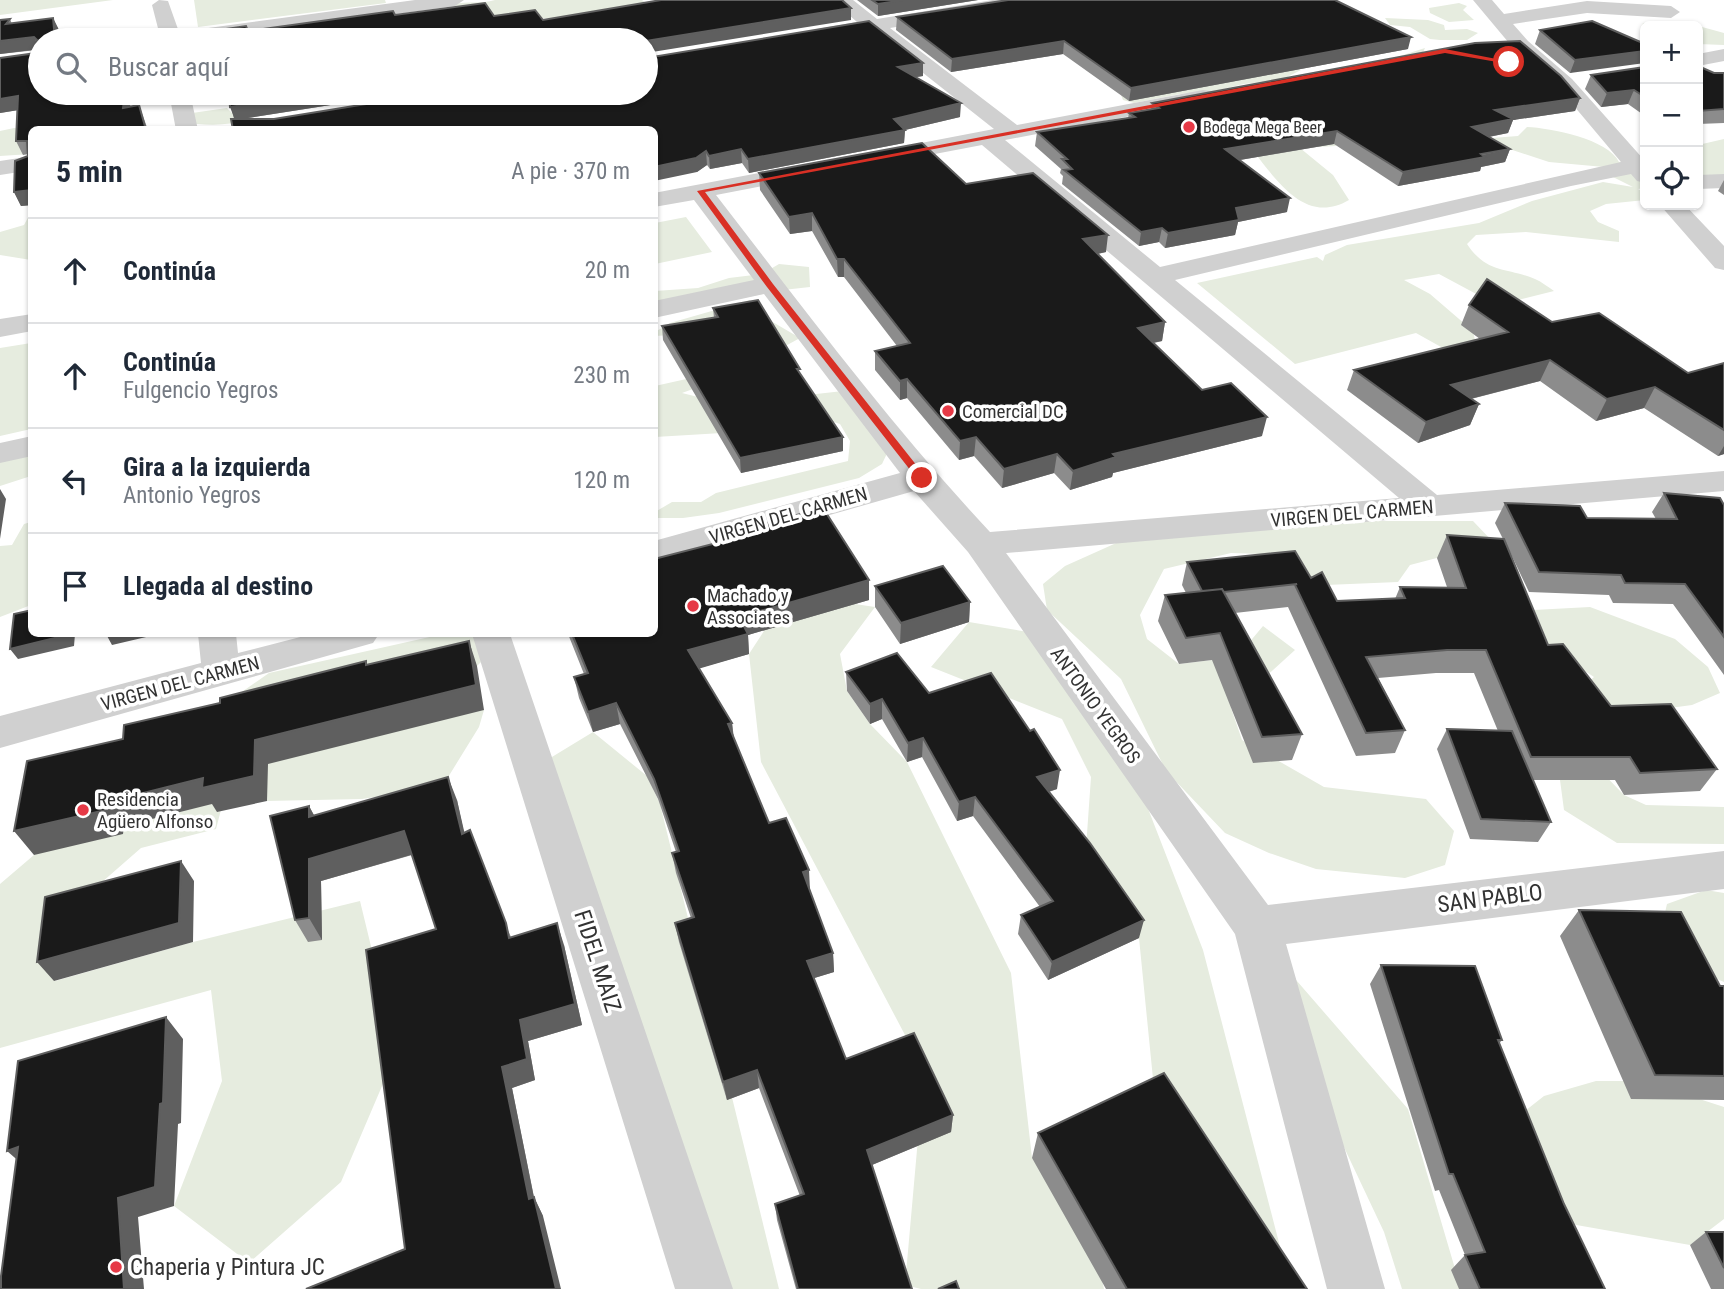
<!DOCTYPE html>
<html lang="es">
<head>
<meta charset="utf-8">
<style>
	body { margin:0; font-family:"Roboto Condensed",sans-serif; background:#f6f6f7; color:#1f2937 }
	.controls { position:absolute; right:21px; top:21px; display:grid; overflow:hidden; border-radius:10px; box-shadow:0 2px 5px #0004 }
	.controls button { width:63px; height:63px; display:grid; place-items:center; padding:0; border:0; border-bottom:2px solid #e0e1e3; background:#fff; color:#1f2937; font:35px sans-serif }
	.stop { position:absolute; width:21px; height:21px; margin:-16px; border:5px solid #d93025; border-radius:50%; background:#fff }
	.stop.end { background:#d93025; border-color:#fff; box-shadow:0 2px 7px #0008 }
	.list { margin:0; padding:0; list-style:none }
	h2 { display:flex; justify-content:space-between; align-items:center; height:91px; margin:0; padding:0 28px; font-size:30px }
	h2 small { font-size:23px; font-weight:400; color:#747a83 }
	.list li { display:grid; grid-template-columns:46px 1fr auto; gap:21px; align-items:center; box-sizing:border-box; height:105px; padding:0 28px; border-top:2px solid #e0e1e3 }
	.list b { display:block; font-size:26px; white-space:nowrap }
	.list p { margin:0; font-size:23px; white-space:nowrap; color:#747a83 }
	.list em { font-size:23px; font-style:normal; color:#747a83 }
	.icon { flex:none; width:38px; height:38px; fill:none; stroke:currentColor; stroke-width:2; stroke-linecap:round; stroke-linejoin:round }
	.map { position:relative; flex:none; width:1724px; height:1289px; overflow:hidden }
	.search { position:absolute; background:#fff; box-shadow:0 2px 5px #0004; left:28px; top:28px; width:630px; height:77px; display:flex; align-items:center; gap:18px; box-sizing:border-box; padding:0 24px; border-radius:38px; color:#747a83; font-size:26px }
	.panel { position:absolute; background:#fff; box-shadow:0 2px 5px #0004; left:28px; top:126px; width:630px; height:511px; border-radius:10px }
	.map>svg:first-child { display:block }
</style>
</head>
<body>
<div class="map">
<svg width="1724" height="1289" viewBox="0 0 1724 1289">
	<rect width="100%" height="100%" fill="#fff"/>
	<path fill="#e6ecdf" d="M0 0H113L0 15Z
		M194 0H385L386 3 198 27Z
		M495 0H642L646 3 567 18 516 19 458 8 453 4C468 1 481 4 495 0Z
		M1459 3 1467 6 1463 10 1474 20 1449 22 1430 13 1429 8Z
		M1385 18 1428 20 1444 25 1445 30 1467 29 1478 33 1467 40H1440L1430 39 1410 27 1390 25Z
		M1684 22 1724 33V45L1698 44V26H1645V35L1640 33 1643 23Z
		M1425 48 1419 61 1331 133 1336 146 1300 148 1333 175 1349 200C1306 225 1278 182 1254 152L1331 78Z
		M1287 67 1301 70 1281 80 1244 84 1210 92 1180 94 1134 103 1123 100 1121 95Z
		M227 108 237 118 251 119C230 126 205 126 183 122L192 113Z
		M1527 127C1551 128 1608 139 1619 162L1645 156V188L1638 189 1645 193V200L1606 204 1590 211 1598 222 1619 231V242L1526 232 1476 235 1467 244C1487 274 1506 267 1535 279 1542 282 1548 287 1554 291L1510 302 1480 296 1439 274 1404 280 1430 294 1473 331 1477 350 1450 352 1416 333 1295 364 1197 283 1317 257 1323 261 1325 255 1347 245 1479 223 1532 201 1603 182 1633 187 1605 173 1604 167 1549 162 1479 139 1518 136Z
		M14 128 32 130 31 154 0 156V131Z
		M1724 139V180L1698 184V145Z
		M31 212V260L0 255V232L24 225Z
		M686 217 712 252 655 264V223Z
		M779 264 809 267 810 287 783 290 655 316V291L698 288 729 278 762 274Z
		M750 300 759 314 800 338 734 374 682 393C734 408 790 396 843 391L891 445 882 464 859 478 719 513 683 518H655V512L672 502H701L716 493 848 461 850 441 840 424 812 415 722 433 655 437V386L749 365 705 333 655 336V332L670 323Z
		M31 343V429L0 436V348Z
		M31 442V476L0 486V460Z
		M1257 521H1473L1494 543 1410 565 1398 582 1326 585 1262 554 1231 553 1164 569 1140 615 1147 639 1179 664 1237 657 1263 626 1295 650 1231 708 1242 740 1324 787 1426 799 1454 831 1445 865 1405 878 1316 869 1269 853 1225 833 1166 771 1121 679 1047 610 1043 584 1065 566 1143 531Z
		M31 522V605L0 617V546L12 545 24 524Z
		M848 603 875 607 840 654 847 691 870 724 907 762 1011 973 1032 1158 1096 1252 1104 1289H921L905 1285 924 1071 761 762 749 654 779 608Z
		M1590 607 1675 639 1708 667 1720 693 1692 705 1611 716 1593 763 1624 795 1646 805 1724 807V844L1617 843 1564 810 1560 780 1549 758 1554 713 1594 677 1529 634 1513 611Z
		M969 622 1028 632 1117 729 1203 950 1291 1289 1155 1099 1139 938 1085 862 1091 777 1062 719 931 667Z
		M443 634H475L481 662 477 666 389 687 196 724 269 673Z
		M406 707 484 710 479 727 442 787 362 799 223 802 216 829 141 848 62 917 55 981 193 942 360 901 377 971 391 1065 341 1182 249 1263 174 1206 222 1081 211 990 0 1048V884L34 855Z
		M593 732 647 776 660 804 779 1289H709L524 774Z
		M1706 890 1724 893V982L1689 967 1659 938 1667 904Z
		M1290 973 1408 1109 1461 1289H1402L1384 1232 1309 1073Z
		M1596 1081H1644L1724 1107V1219L1690 1245 1548 1220 1511 1122 1544 1096Z"/>
	<g fill="none" stroke-linecap="round" stroke-linejoin="round">
		<path fill="#d0d0d0" fill-rule="evenodd" d="M159 0 168 1 179 32 415 0H464L455 6 206 40H156L160 36 152 5Z
			M832 0H853L877 19 993 0H1037L1028 6 890 28 1017 125 1203 90 1211 91 1214 96 1211 101 1203 102 1005 140 1160 267 1621 162 1558 87 1514 49 1473 0H1492L1504 14 1587 1 1671 6 1680 12 1671 18 1587 13 1513 24 1528 41 1572 79 1645 161V183L1637 181 1631 174 1571 186 1175 280 1437 495 1724 471V491L1006 553 1268 905 1724 851V889L1286 944 1385 1289H1327L1235 934 968 552 914 491 654 565V541L900 473 764 294 654 318V301L754 280 694 200 654 207V193L811 163 819 165 823 170 819 175 716 195C805 310 891 426 990 532L1399 498 982 145 877 165 869 163 865 158 869 153 994 129 870 31 824 39 817 37 814 33 817 29 857 22Z
			M1724 49V61L1698 66V54Z
			M169 93H190L198 130H176Z
			M32 156V170L0 175V161Z
			M1724 174V188L1698 189V175Z
			M1660 205H1685L1724 246V270L1715 268Z
			M32 314V331L0 337V319Z
			M32 436V456L0 463V443Z
			M198 634H236L238 653 312 634H379L373 643 0 748V716L201 663Z
			M472 634H510L733 1289H675Z"/>
	</g>
	<path fill="#8c8c8c" d="M857 0H978L878 16Z
		M897 17 1408 49 1129 101 1063 54 951 72 896 30Z
		M53 18 59 30V40H40V93H132L130 107 139 105 148 130H32V205L21 206 14 192 15 161 28 156V154L23 155 16 141 18 110 0 113V58L36 53 37 50 0 54V20L10 19 12 24Z
		M1540 30 1645 44 1570 73 1535 44Z
		M923 63V76L916 77 960 117 905 130 904 143 749 173 742 163 710 169 707 165 697 172 654 130 234 119 229 98 209 101 207 93H407L242 119H274Z
		M1698 66 1714 73H1724V123L1698 124Z
		M1645 67V116L1628 104 1601 107 1585 89 1591 75Z
		M1580 98 1575 111 1513 120 1508 133 1489 137 1510 149 1505 162 1481 167 1480 171 1398 186 1334 144 1240 160 1287 212 1238 222 1235 235 1165 248 1159 242 1139 246 1062 184 1063 176 1060 173 1061 169 1035 146 1037 132 1128 118 1129 113 1151 109 1152 103Z
		M759 173 966 184 1106 252 1098 254 1165 322 1162 341 1154 343 1202 390 1262 436 1113 473 1112 477 1070 490 1054 473 1002 488 974 456 959 460 907 398 900 400 875 370V351L897 346 844 277H838L812 231 790 234 760 190Z
		M1724 180V195L1718 191Z
		M1469 305 1552 322 1688 373 1724 363V454L1718 456 1644 408 1596 421 1540 381 1471 399 1479 404 1470 425 1418 443 1347 390 1354 370 1480 339 1461 325Z
		M713 308 800 374 843 451 741 473 663 340 662 326 714 318Z
		M1664 493 1724 505V675L1673 604 1613 603 1609 595 1529 592 1509 550 1548 645 1611 706 1717 769 1700 791 1624 795 1615 780H1533L1551 822 1538 842 1470 839 1437 749 1447 729 1498 731 1474 673H1436L1378 678 1405 730 1395 753 1356 756 1288 607 1235 613 1302 734 1292 760 1253 763 1212 660 1179 664 1158 621 1165 595 1186 593 1182 585 1187 562 1311 578 1337 601 1395 599 1400 587H1447L1437 558 1447 535 1503 539 1495 523 1505 503 1587 518 1656 519 1652 512Z
		M752 527 869 600 748 635 749 654 699 668 732 723 734 738 769 823 810 890 833 953 834 972 814 978 846 1059 953 1115 951 1132 872 1165 912 1289H796L777 1220 775 1204 800 1196 759 1088 727 1100 679 942 675 923 691 918 676 873 672 853 676 852 658 799 620 724 593 732 579 698 574 677 584 674 568 634H654L753 534Z
		M875 586 970 602 969 622 900 644 875 607Z
		M846 672 929 693 1057 789 1049 792 1139 938 1048 980 1018 934 1021 915 1040 907 973 816 957 821 922 757 907 762 882 719 870 724 847 691Z
		M457 800 464 833 511 937 564 945 582 1025 528 1041 535 1080 512 1088 534 1197 543 1216 405 1249 436 929 412 855 321 881 322 940 308 942 295 920 309 806 314 815Z
		M1579 910 1720 986H1724V1100L1631 1099 1560 936Z
		M1381 965 1502 1040 1499 1044 1564 1204 1605 1289H1459L1451 1270 1465 1255 1439 1190 1435 1191 1370 984Z
		M1038 1133 1307 1289H1106L1032 1158Z
		M1706 1232H1724V1289H1711L1690 1245Z"/>
	<path fill="#5f5f5f" d="M904 0H978L878 16V4Z
		M851 8V20L646 53V41Z
		M53 18 59 30V40H55Z
		M34 37 40 49 0 54V41Z
		M1411 37 1408 49 1129 101 1131 88Z
		M1064 41 1063 54 951 72 952 59Z
		M1645 51V63L1570 73 1575 60Z
		M923 63V76L898 80V67Z
		M1634 90 1628 104 1601 107 1607 93Z
		M125 93H132L128 121 123 108Z
		M207 93H231L232 98 209 101Z
		M320 93H407L235 120 230 107Z
		M18 96 25 109 0 113V99Z
		M1580 98 1575 111 1513 120 1508 133 1468 141 1472 127 1495 110Z
		M961 103 960 117 905 130 904 143 749 173 748 159 894 119Z
		M1337 131 1334 144 1222 163 1225 149Z
		M741 149 742 163 710 169 709 156Z
		M1510 149 1505 162 1481 167 1480 171 1398 186 1403 172Z
		M706 151 707 165 697 172 654 181V167Z
		M32 190V205L21 206 14 192Z
		M1290 198 1287 212 1238 222 1235 235 1165 248 1168 233 1236 208Z
		M812 213V231L790 234 789 217Z
		M1162 228 1159 242 1139 246 1141 232Z
		M1108 235 1106 252 1081 257 1083 239Z
		M837 259H844V277H838Z
		M1165 322 1162 341 1135 346 1138 328Z
		M1550 360 1540 381 1443 406 1451 385Z
		M907 379V398L900 400V381Z
		M1655 387 1644 408 1596 421 1607 399Z
		M1479 404 1470 425 1418 443 1426 422Z
		M1267 417 1262 436 1113 473 1112 477 1070 490 1073 471 1113 454Z
		M843 437V451L741 473 740 458Z
		M976 437 974 456 959 460 960 441Z
		M1724 446V454L1718 456Z
		M1057 454 1054 473 1002 488 1004 469Z
		M0 489 6 499 0 539Z
		M869 580V600L748 635 749 654 691 671 688 650 739 617Z
		M970 602 969 622 900 644 901 623Z
		M67 634H75L74 646 18 659 10 649Z
		M106 634H159L112 645Z
		M469 641 477 666 484 710 268 764 267 801 217 812 212 804 124 826 123 834 34 855 14 831 107 802 255 740Z
		M882 699V719L870 724V704Z
		M616 703 620 724 593 732 588 712Z
		M732 723 734 743 728 724Z
		M923 738 922 757 907 762 908 743Z
		M1060 770 1057 789 1034 796 1037 777Z
		M448 777 457 800 470 857 462 834Z
		M975 797 973 816 957 821 959 802Z
		M309 806 321 829 309 817Z
		M404 831 414 854 321 881 322 940 309 918V859Z
		M181 861 194 881 193 942 54 981 37 962Z
		M809 870 810 890 804 892 803 872Z
		M1144 920 1139 938 1048 980 1052 962Z
		M557 923 564 945 582 1025 528 1041 535 1080 512 1088 538 1218 529 1199 502 1067Z
		M833 953 834 972 808 980 807 961Z
		M166 1017 183 1039 181 1123 178 1124 174 1206 138 1217 144 1289H124L118 1198Z
		M757 1070 759 1088 727 1100 723 1082Z
		M953 1115 951 1132 867 1167V1150Z
		M18 1147 29 1170 7 1151Z
		M534 1197 543 1216 561 1289H556Z"/>
	<path fill="#1a1a1a" stroke="#5f5f5f" stroke-width="2" d="M661 0H842L851 8 646 41 200 40 198 33 246 26 248 31 393 11 395 15 485 3 494 16 535 10 543 20Z
		M872 0H904L878 4Z
		M1008 0H1335L1411 37 1131 88 1064 41 952 59 897 17Z
		M53 18 55 40H40V93H125L123 108 139 105 146 130H32V190L14 192 15 161 28 156 27 141H16L18 96 0 99V58L36 53 37 40 34 37 0 41V20L10 19 6 24Z
		M869 21 923 63 898 67 961 103 894 119 905 130 748 159 741 149 709 156 706 151 696 158 654 167V130H233L231 119H274L434 93H646V58Z
		M1592 21 1645 44V51L1575 60 1540 30Z
		M1520 41 1561 76 1580 98 1495 110 1513 119 1472 127 1510 149 1481 154 1485 157 1403 172 1337 131 1225 149 1290 198 1236 208 1239 220 1168 233 1162 228 1141 232 1064 170 1072 169 1062 159H1067L1037 132 1135 117 1129 113 1159 108 1152 103 1475 43Z
		M1698 66 1714 73H1724V109L1698 111Z
		M1645 67V97L1634 90 1607 93 1591 75Z
		M229 93H320L230 107Z
		M922 143 966 184 1033 173 1108 235 1083 239 1165 322 1138 328 1202 390 1231 383 1267 417 1113 454 1116 457 1073 471 1057 454 1004 469 976 437 960 441 907 379 900 381 875 351 910 343 844 259H837L812 213 789 217 759 173Z
		M1487 279 1552 322 1599 313 1688 373 1724 363V430L1655 387 1607 399 1550 360 1451 385 1479 404 1426 422 1354 370 1508 332 1469 305Z
		M758 300 800 369H797L843 437 740 458 662 326 718 317 713 308Z
		M1664 493 1720 498 1724 505V637L1685 584 1625 583 1621 575 1539 572 1505 503 1580 506 1587 518 1677 519Z
		M823 508 869 580 739 617 748 634 688 650 732 723 728 724 769 823 786 818 809 870 803 872 833 953 807 961 846 1059 914 1033 953 1115 867 1150 912 1289H798L775 1204 804 1194 757 1070 723 1082 675 923 694 917 672 853 679 851 654 779 616 703 588 712 574 677 588 673 572 634H654V559L756 533 752 527Z
		M1447 535 1504 539 1548 645 1563 644 1611 706 1671 704 1717 769 1640 773 1630 757H1531L1486 650H1447L1366 657 1405 730 1366 733 1295 585 1297 584 1224 592 1222 589 1202 591 1187 562 1295 551 1311 578 1322 572 1337 601 1405 598 1400 587 1466 588Z
		M943 566 970 602 901 623 875 586Z
		M1222 589 1302 734 1262 737 1220 633 1186 638 1165 595Z
		M32 610V634H67V635L10 649 14 614Z
		M469 641 476 685 255 740 254 776 202 788 203 778 107 802 106 810 14 831 27 761 123 739 124 725 220 703V698L366 661V665Z
		M897 653 929 693 991 673 1030 731 1034 729 1060 770 1037 777 1090 843 1144 920 1052 962 1021 915 1053 901 975 797 959 802 923 738 908 743 882 699 870 704 846 672Z
		M1447 729 1512 731 1551 822 1481 819Z
		M448 777 462 834 470 830 506 923 509 938 557 923 575 1004 520 1020 527 1059 502 1067 529 1199 534 1197 556 1289H306L405 1249 366 950 436 929 404 831 309 859V918L295 920 270 816 309 806V817Z
		M181 861 179 923 37 962 45 897Z
		M1579 910 1681 912 1720 986H1724V1076L1655 1075Z
		M1381 965 1475 966 1502 1040H1498L1564 1204 1605 1289H1480L1465 1255 1485 1252 1453 1174H1449Z
		M166 1017 163 1103 160 1104 155 1187 118 1198 124 1289H1V1276L18 1147 7 1151 18 1061Z
		M1164 1073 1307 1289H1127L1038 1133Z
		M1706 1232H1724V1268Z
		M956 1281 959 1289H938Z"/>
	<path fill="#d93025" d="M1445 49 1512 62 1509 64 1445 53 705 192 773 284 925 476V480H918L767 287 697 191Z"/>
	<g fill="#e63946" stroke="#fff" stroke-width="2.5">
		<circle cx="1189" cy="127" r="7"/>
		<circle cx="948" cy="411" r="7"/>
		<circle cx="693" cy="606" r="7"/>
		<circle cx="83" cy="810" r="7"/>
		<circle cx="116" cy="1267" r="7"/>
	</g>
	<g text-anchor="middle" stroke-width="7" stroke-linejoin="round" paint-order="stroke">
		<g font-size="16" fill="#333" stroke="#fff" text-anchor="start">
			<text x="1203" y="133">Bodega Mega Beer</text>
		</g>
		<g font-size="19" fill="#333" stroke="#fff" text-anchor="start">
			<text x="962" y="418">Comercial DC</text>
			<text x="707" y="602">Machado y<tspan x="707" dy="22">Associates</tspan></text>
			<text x="97" y="806">Residencia<tspan x="97" dy="22">Agüero Alfonso</tspan></text>
		</g>
		<g font-size="19" fill="#333" stroke="#fff">
			<text transform="translate(1352 513) rotate(-5)" y="7">VIRGEN DEL CARMEN</text>
			<text transform="translate(788 515) rotate(-16)" y="7">VIRGEN DEL CARMEN</text>
			<text transform="translate(180 683) rotate(-15)" y="7">VIRGEN DEL CARMEN</text>
			<text transform="translate(1096 705) rotate(54)" y="7">ANTONIO YEGROS</text>
		</g>
		<g font-size="23" fill="#333" stroke="#fff">
			<text transform="translate(1490 898) rotate(-7)" y="8">SAN PABLO</text>
			<text transform="translate(598 961) rotate(72)" y="8">FIDEL MAIZ</text>
		</g>
		<g font-size="23" fill="#333" stroke="#fff" text-anchor="start">
			<text x="130" y="1275">Chaperia y Pintura JC</text>
		</g>
	</g>
</svg>
<div class="controls">
<button>+</button>
<button>−</button>
<button><svg class="icon" aria-label="locate" viewBox="0 0 24 24"><circle cx="12" cy="12" r="6"/><path d="M12 2v4M12 18v4M2 12h4M18 12h4"/></svg></button>
</div>
<div class="stop" style="left:1509px;top:62px"></div>
<div class="stop end" style="left:922px;top:478px"></div>
<div class="search"><svg class="icon" aria-label="search" viewBox="0 0 24 24"><circle cx="10" cy="10" r="6"/><path d="M15 15l6 6"/></svg>Buscar aquí</div>
<section class="panel">
<h2>5 min<small>A pie · 370 m</small></h2>
<ul class="list">
<li><svg class="icon" aria-label="ahead" viewBox="0 0 24 24"><path d="M12 20V5M6 11l6-6 6 6"/></svg><div><b>Continúa</b></div><em>20 m</em></li>
<li><svg class="icon" aria-label="ahead" viewBox="0 0 24 24"><path d="M12 20V5M6 11l6-6 6 6"/></svg><div><b>Continúa</b><p>Fulgencio Yegros</p></div><em>230 m</em></li>
<li><svg class="icon" aria-label="left" viewBox="0 0 24 24"><path d="M17 20v-9H6M10 6l-5 5 5 5"/></svg><div><b>Gira a la izquierda</b><p>Antonio Yegros</p></div><em>120 m</em></li>
<li><svg class="icon" aria-label="arrive" viewBox="0 0 24 24"><path d="M6 21V4h12l-3 4 3 4H6"/></svg><div><b>Llegada al destino</b></div></li>
</ul>
</section>
</div>
</body>
</html>
